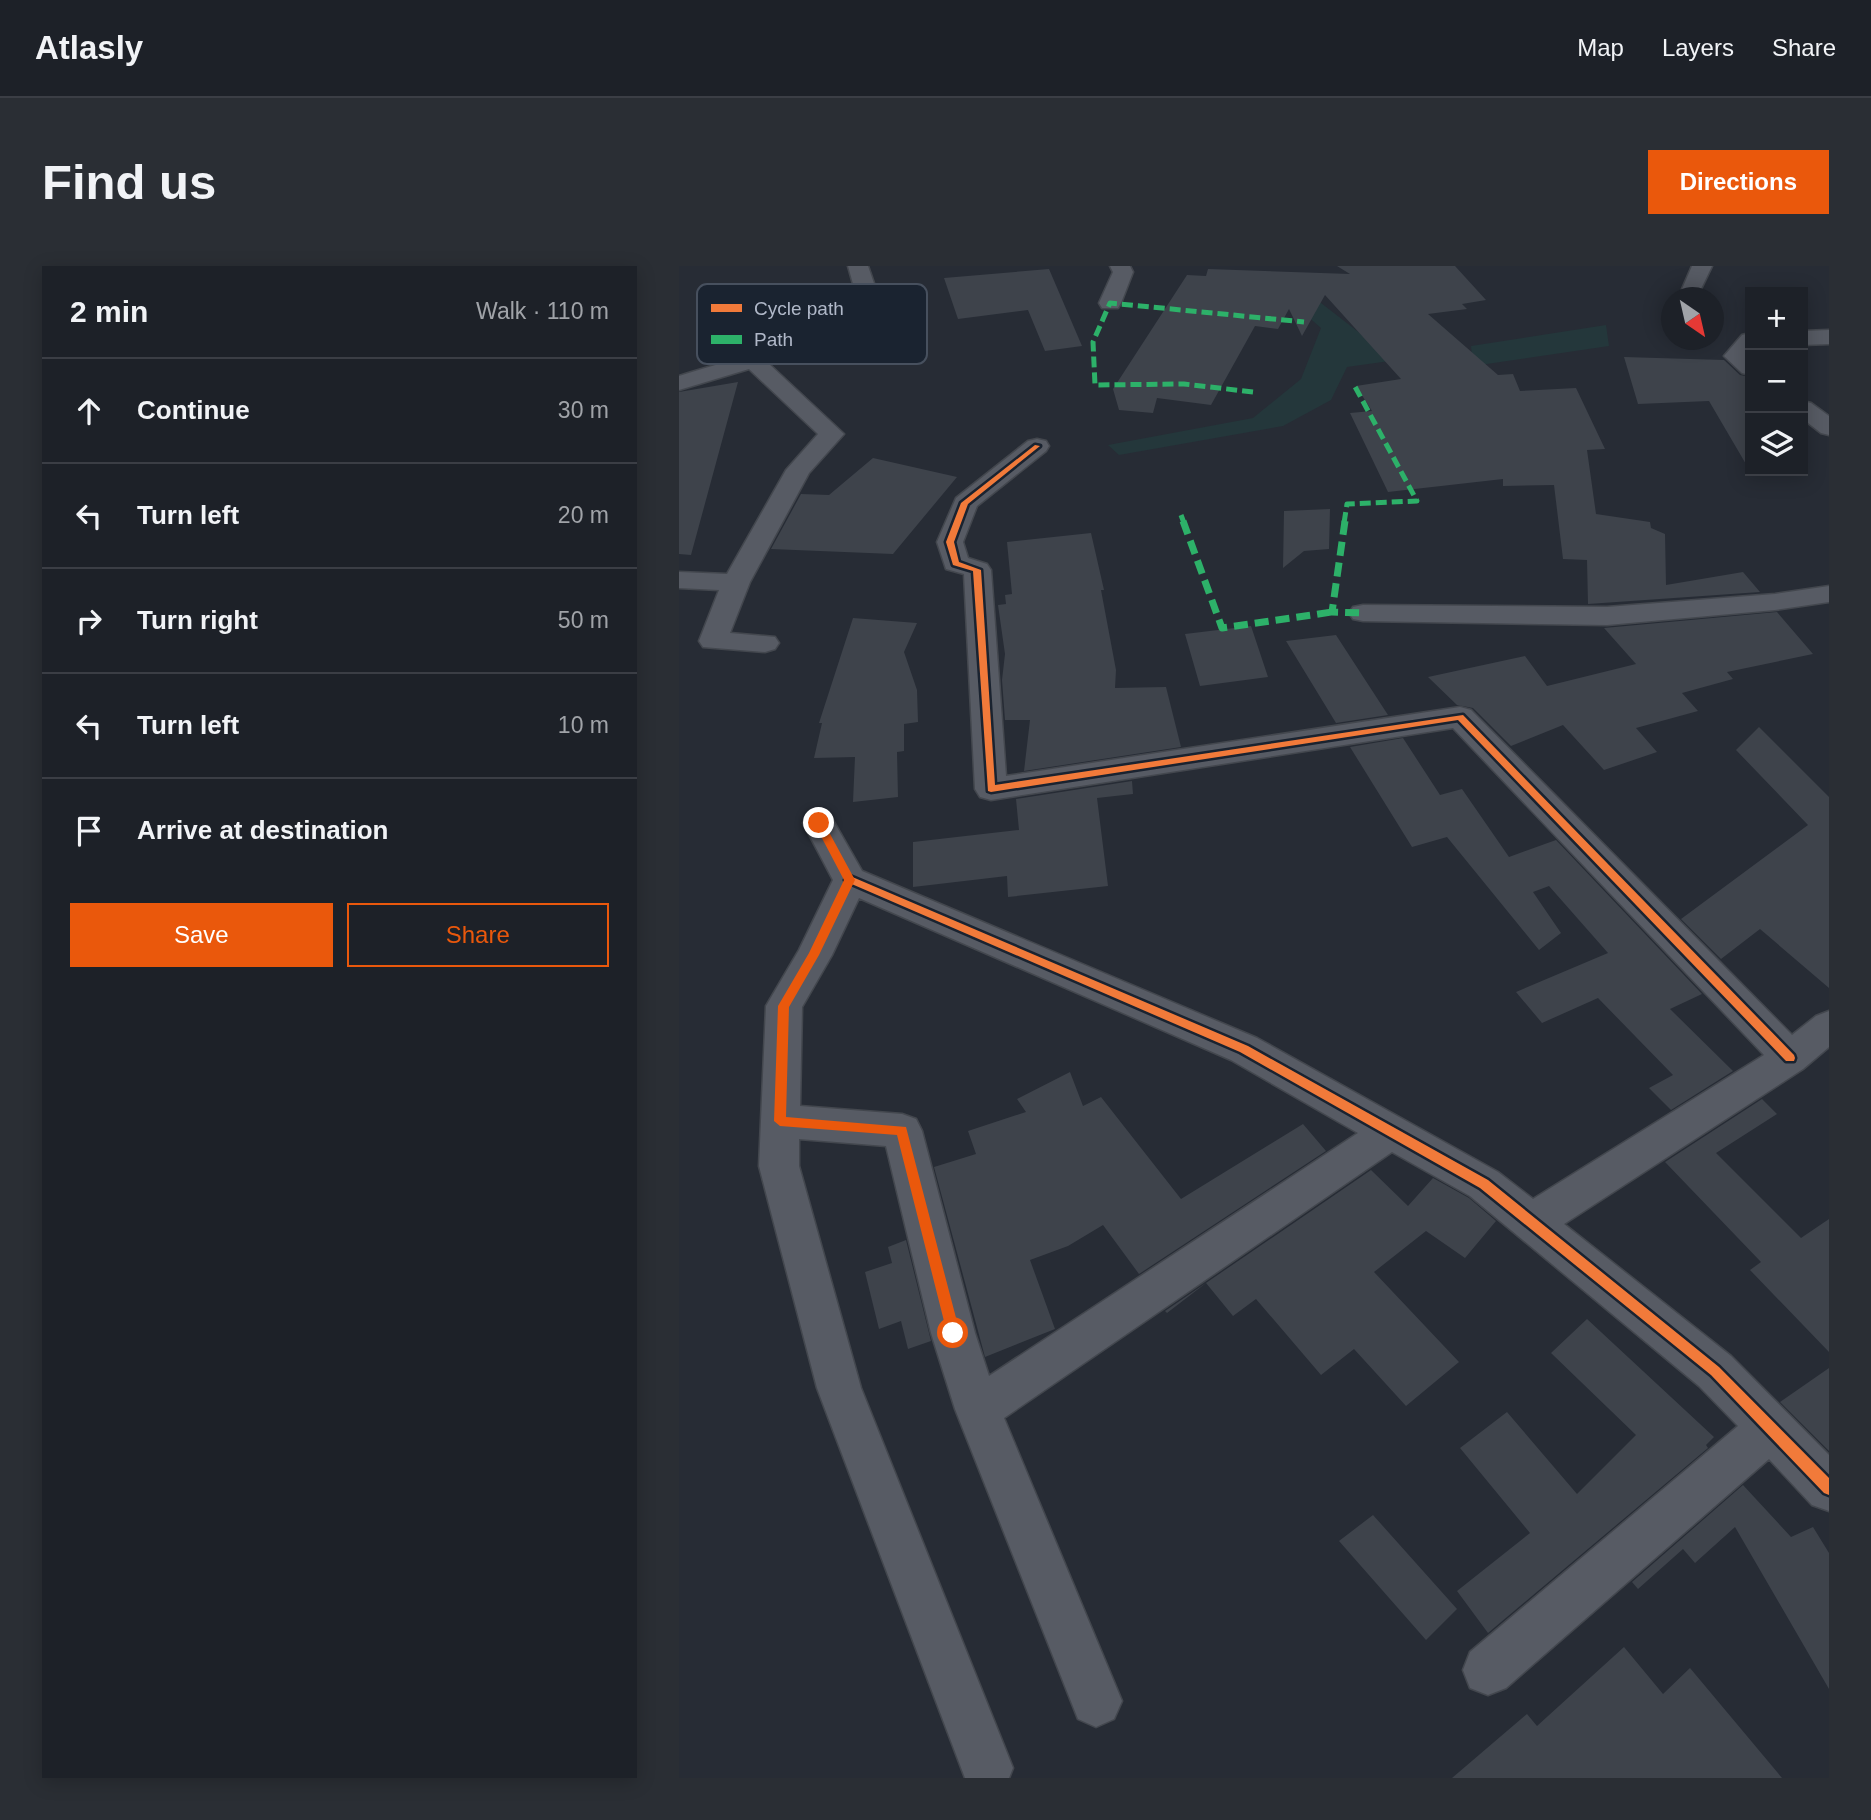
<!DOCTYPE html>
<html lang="en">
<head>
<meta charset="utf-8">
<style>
	body { margin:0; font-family:Helvetica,sans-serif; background:#2a2e34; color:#f1f3f6 }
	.controls { position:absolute; right:21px; top:21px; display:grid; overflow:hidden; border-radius:0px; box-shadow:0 4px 18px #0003 }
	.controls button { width:63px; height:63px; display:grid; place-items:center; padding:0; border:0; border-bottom:2px solid #3b3e45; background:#1d2128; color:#f1f3f6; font:35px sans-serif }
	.compass { position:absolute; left:982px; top:21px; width:63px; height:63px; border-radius:50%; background:#1d2128; box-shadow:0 4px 18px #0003; rotate:146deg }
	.stop { position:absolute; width:21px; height:21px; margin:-16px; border:5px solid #ea580c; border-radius:50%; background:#fff }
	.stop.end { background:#ea580c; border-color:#fff; box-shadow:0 2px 7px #0008 }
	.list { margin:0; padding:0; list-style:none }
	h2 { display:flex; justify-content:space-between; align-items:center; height:91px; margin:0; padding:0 28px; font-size:30px }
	h2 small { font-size:23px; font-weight:400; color:#a0a3a8 }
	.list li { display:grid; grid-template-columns:46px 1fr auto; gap:21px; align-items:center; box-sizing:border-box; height:105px; padding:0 28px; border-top:2px solid #3b3e45 }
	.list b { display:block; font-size:26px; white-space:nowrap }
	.list em { font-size:23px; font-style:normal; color:#a0a3a8 }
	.actions { display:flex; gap:14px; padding:21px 28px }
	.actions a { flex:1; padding:16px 0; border:2px solid #ea580c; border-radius:0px; text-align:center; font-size:24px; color:#ea580c }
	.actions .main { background:#ea580c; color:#fff }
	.icon { flex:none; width:38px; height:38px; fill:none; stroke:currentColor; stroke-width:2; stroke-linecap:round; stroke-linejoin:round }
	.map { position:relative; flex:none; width:1150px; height:1512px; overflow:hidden; border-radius:0px }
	header { display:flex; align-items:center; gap:42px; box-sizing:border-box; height:98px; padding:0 35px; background:#1d2128; border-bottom:2px solid #3b3e45 }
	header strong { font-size:33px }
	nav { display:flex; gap:38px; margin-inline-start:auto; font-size:24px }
	.intro { display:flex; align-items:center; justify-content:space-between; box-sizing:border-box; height:168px; padding:0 42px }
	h1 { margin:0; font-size:49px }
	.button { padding:18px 32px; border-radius:0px; background:#ea580c; color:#fff; font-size:24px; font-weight:700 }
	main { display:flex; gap:42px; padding:0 42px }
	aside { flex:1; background:#1d2128; border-radius:0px; box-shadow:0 4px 18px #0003 }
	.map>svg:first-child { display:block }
</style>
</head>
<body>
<header>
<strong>Atlasly</strong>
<nav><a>Map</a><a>Layers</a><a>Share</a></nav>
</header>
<div class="intro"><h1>Find us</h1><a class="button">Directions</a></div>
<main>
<aside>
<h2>2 min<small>Walk · 110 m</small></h2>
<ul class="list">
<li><svg class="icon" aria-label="ahead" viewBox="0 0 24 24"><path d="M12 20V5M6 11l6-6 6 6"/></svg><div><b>Continue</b></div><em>30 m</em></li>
<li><svg class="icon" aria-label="left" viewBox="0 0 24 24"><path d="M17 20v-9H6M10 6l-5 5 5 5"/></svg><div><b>Turn left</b></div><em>20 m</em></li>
<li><svg class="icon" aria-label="right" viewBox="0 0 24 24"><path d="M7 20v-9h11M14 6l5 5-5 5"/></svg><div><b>Turn right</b></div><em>50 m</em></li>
<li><svg class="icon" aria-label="left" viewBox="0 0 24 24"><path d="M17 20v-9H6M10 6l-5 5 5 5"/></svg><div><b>Turn left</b></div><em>10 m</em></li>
<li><svg class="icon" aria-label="arrive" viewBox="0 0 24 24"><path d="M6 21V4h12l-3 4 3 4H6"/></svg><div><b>Arrive at destination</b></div></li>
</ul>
<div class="actions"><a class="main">Save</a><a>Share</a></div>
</aside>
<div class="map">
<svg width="1150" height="1512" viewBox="0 0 1150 1512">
	<rect width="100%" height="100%" fill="#272c35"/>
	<path fill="#24373b" d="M633 30 691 75 746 90 668 101 652 134 604 160 440 189 429 179 574 152 622 113 642 62 611 35Z
		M927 59 930 80 794 100 792 80Z"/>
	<path fill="#3e434b" d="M658 0H776L807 34 783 38 788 43 749 48 819 109 834 108 841 125 897 122 926 183 908 184 917 248 971 256 972 262 986 268 987 319 1064 306 1081 326 909 338 908 294 884 293 875 219 824 220V213L709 226 671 147 693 145 677 120 722 113 646 29 623 70 610 43 599 63 576 60 532 139 478 132 474 147 440 144 434 123 508 9 527 10 529 3 671 8Z
		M370 3 403 80 366 85 349 44 279 53 265 12Z
		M945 91 1045 94 1061 109 1071 111V205L1030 135 959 138Z
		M59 116 12 289 0 288V126Z
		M194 192 278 211 214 288 92 283 122 228 150 229Z
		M651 243 650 283 625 285 604 302 605 245Z
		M412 267 425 324H422L437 404 436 422 487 421 502 481 345 505 351 454H326L323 414 326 388 319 339 327 338 326 329 333 328 328 276Z
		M1098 346 1134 388 1048 406 1054 413 1003 427 1019 445 957 462 978 486 925 504 884 459 832 480 794 442 778 439 749 411 846 390 868 420 957 398 925 362Z
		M174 352 238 357 225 386 238 424 239 456 225 458V485L218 486 219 531 174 536 176 491 135 492 143 457H140Z
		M572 360 589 411 521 420 506 368Z
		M657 369 709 449 657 457 607 375Z
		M1080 461 1150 531V722L1081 663 1042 693 1002 653 1129 559 1057 484Z
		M724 472 761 529 783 523 830 591 877 574 1023 728 991 743 1054 805 992 844 970 822 994 809 919 732 863 757 837 726 929 687 870 620 854 626 882 667 860 684 768 571 733 581 671 481Z
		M453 515 454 528 418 532 429 620 329 631 328 610 234 621V576L340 564 337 533Z
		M391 806 404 840 422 831 502 933 624 858 647 885 460 1008 424 959 389 980 351 994 376 1063 306 1091 255 901 297 888 289 865 347 846 338 833Z
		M1083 833 1098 848 1037 887 1122 972 1150 953V1086L1071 1004 1082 996 986 896Z
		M692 904 729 940 754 912 790 932 817 955 786 992 747 965 695 1006 780 1096 727 1140 675 1083 642 1109 577 1033 554 1050 527 1017 488 1047 486 1045Z
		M227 974 252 1075 229 1083 222 1055 200 1063 186 1006 213 997 209 981Z
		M908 1053 1035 1171 1027 1179 1029 1182 809 1367 778 1325 851 1267 781 1182 828 1146 898 1228 957 1169 872 1087Z
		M1150 1102V1185L1101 1136Z
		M1064 1219 1112 1271 1134 1261 1150 1287V1423L1056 1261 1016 1297 1004 1283 959 1323 953 1316Z
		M694 1249 778 1343 747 1374 660 1275Z
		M945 1381 984 1428 1011 1402 1103 1512H773L848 1448 858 1460Z"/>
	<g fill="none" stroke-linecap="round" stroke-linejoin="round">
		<defs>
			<path id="minor" d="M169 0H189L198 26C169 67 133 79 89 97L165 168 130 207 71 316 51 367 96 371 100 377 96 383 86 386 24 381 20 375 40 324 0 322V306L48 308 107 204 139 168 70 103 0 124V110C45 96 94 84 135 62 151 53 164 38 176 25Z
				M431 0H451L454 6 442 37 439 42H423L420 37 434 6Z
				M1013 0H1033L1020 27H1006L1003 23Z
				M1150 64V78L1124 79V65Z
				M1071 67V109L1063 107 1045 90 1063 69Z
				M1124 135 1132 137 1150 150V169L1142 167 1124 153Z
				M358 173 367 175 370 180 367 185 298 240 284 276 289 292 308 298 312 304 327 510 781 441 792 444 1113 769 1137 750 1150 745V781L1124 803 885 958 1052 1090 1150 1189V1245L1133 1239 1090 1193 827 1422 809 1429 791 1422 784 1404 791 1386 1059 1160 1020 1120 791 930 713 886 325 1152 443 1435 435 1453 417 1461 399 1453 276 1143 252 1067 207 880 120 873V900L182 1122 334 1502 330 1512H286L138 1122 80 900 87 740 120 684 154 614 124 557 129 549 140 546 151 549 183 605 578 772 819 906 854 933 1085 789 774 462 312 534 301 531 296 523 285 308 267 303 258 276 277 232 349 175ZM180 632 552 794 679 867 310 1110 296 1067 243 865 237 853 223 848 121 840 123 741 153 689Z
				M1150 320V336L1096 344 928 359 684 355 674 353 670 347 674 341 684 339 928 341 1096 328Z"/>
		</defs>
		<use href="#minor" stroke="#43474e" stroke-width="3"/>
		<use href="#minor" fill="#575b64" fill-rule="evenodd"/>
		<path stroke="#2db169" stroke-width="5" stroke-dasharray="11 5" stroke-linecap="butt" d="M574 126 505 118 416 119 414 76 431 37 625 56
			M502 249 505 257
			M665 257 668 238 738 235 674 117"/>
		<path stroke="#2db169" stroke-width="7" stroke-dasharray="14 7" stroke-linecap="butt" d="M504 255 543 362 653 346
			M666 255 653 346 684 347"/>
		<defs>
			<path id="cycleway" d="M356 179 361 180 289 238 275 276 280 296 302 304 316 519 784 449 1115 789 1116 792 1115 795H1107L779 454 312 526 309 525 294 305 274 299 267 276 282 237Z
				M171 610 569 780 809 914 1040 1101 1150 1212V1229L1145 1227 1032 1109 801 922 561 786 168 616 166 614Z"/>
		</defs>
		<use href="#cycleway" stroke="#1a2330" stroke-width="5"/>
		<use href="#cycleway" fill="#f17a3a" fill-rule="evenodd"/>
	</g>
	<path fill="#ea580c" d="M140 553 144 555 176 614 140 689 110 741 107 851 227 861 281 1067 274 1073 268 1067 218 869 101 860 95 855 99 740 130 687 165 614 135 557Z"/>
	<rect x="18" y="18" width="230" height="80" rx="10" fill="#1a2330" stroke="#47505e" stroke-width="2"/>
	<rect x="32" y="38" width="31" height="8" fill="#f17a3a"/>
	<rect x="32" y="69" width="31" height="9" fill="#2db169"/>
	<g font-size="19" fill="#b0b8c8">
		<text x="75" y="49">Cycle path</text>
		<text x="75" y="80">Path</text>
	</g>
</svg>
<div class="controls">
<button>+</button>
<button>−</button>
<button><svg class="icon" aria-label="layers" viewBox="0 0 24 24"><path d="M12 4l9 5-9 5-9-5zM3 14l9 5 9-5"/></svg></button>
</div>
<svg class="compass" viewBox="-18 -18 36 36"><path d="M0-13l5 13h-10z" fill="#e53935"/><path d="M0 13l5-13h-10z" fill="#a0a3a8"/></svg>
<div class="stop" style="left:274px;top:1067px"></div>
<div class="stop end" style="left:140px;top:557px"></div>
</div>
</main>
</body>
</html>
